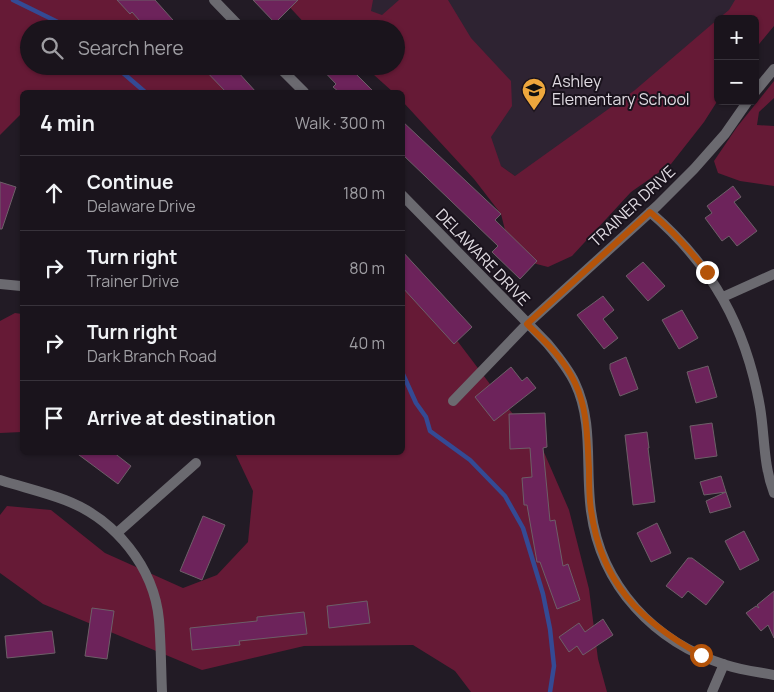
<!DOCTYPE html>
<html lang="en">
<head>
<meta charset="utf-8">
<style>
	body { margin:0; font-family:Manrope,sans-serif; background:#272129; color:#f1f3f6 }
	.controls { position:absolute; right:15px; top:15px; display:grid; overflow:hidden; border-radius:8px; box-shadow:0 1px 4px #0004 }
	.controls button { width:45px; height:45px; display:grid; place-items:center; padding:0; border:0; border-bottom:1px solid #38333b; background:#1a141c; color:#f1f3f6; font:25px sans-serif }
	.stop { position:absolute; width:15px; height:15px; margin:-11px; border:4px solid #b45309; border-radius:50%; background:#fff }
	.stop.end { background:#b45309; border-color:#fff; box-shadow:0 1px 5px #0008 }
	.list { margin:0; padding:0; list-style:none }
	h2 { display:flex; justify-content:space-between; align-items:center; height:65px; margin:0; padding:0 20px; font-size:21px }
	h2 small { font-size:16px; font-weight:400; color:#9f9ea3 }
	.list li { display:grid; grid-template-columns:32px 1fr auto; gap:15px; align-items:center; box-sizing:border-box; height:75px; padding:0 20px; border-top:1px solid #38333b }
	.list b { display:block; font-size:19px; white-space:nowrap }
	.list p { margin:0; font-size:16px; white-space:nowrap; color:#9f9ea3 }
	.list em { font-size:16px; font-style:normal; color:#9f9ea3 }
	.icon { flex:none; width:28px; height:28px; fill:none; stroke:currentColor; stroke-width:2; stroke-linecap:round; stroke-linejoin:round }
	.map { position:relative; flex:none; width:774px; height:692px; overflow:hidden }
	.search { position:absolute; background:#1a141c; box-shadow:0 1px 4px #0004; left:20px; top:20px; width:385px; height:55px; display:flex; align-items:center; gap:12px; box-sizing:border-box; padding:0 18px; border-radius:28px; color:#9f9ea3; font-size:19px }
	.panel { position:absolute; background:#1a141c; box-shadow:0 1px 4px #0004; left:20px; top:90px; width:385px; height:365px; border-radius:8px }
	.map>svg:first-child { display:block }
</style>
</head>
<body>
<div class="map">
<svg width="774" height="692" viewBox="0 0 774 692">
	<rect width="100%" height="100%" fill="#221b25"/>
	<path fill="#2e2332" d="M344 0H746L729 19H718V29L543 175 515 176 501 166 396 29Z"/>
	<path fill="#661a36" d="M0 0H127L158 29H29V66H212L253 92H22V113L0 135Z
		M283 0H373L371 11 382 15 399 0H448L471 38 511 81 512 106 491 137 501 166 515 176 635 90 718 19V100L704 122 671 164 631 192 572 256 548 267 529 262 507 238 501 214 474 179 403 102 402 92H393L364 66H396V29H310Z
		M735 0H774V26L755 49V19H718L729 10Z
		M774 81V98L759 112 757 125 774 126V186L740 181 718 173 714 161 737 127Z
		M403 274 425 298 508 408 543 450 569 510 589 589 598 659 607 692H471L455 671 413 645 304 646 202 670 43 604 0 573V515L7 506 51 510 105 553 183 588 217 575 248 542 253 491 235 453 402 452Z
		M15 313 22 314V432L0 433V321Z"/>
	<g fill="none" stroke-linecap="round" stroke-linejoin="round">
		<path stroke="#344a94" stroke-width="4.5" d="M13 0 72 29
			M115 66 145 92
			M402 372 416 403 426 417 430 431 470 460 505 496 523 528 543 594 550 629 554 666 550 692"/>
	</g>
	<path fill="#6d235b" stroke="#6d5f68" d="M117 0H155L181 29H147L132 12 130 14Z
		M253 0H298L275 23Z
		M201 66H244L238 72 256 92H226Z
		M319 66H348L374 92H339L333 87 336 84Z
		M402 121 501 214 495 220 537 261 520 279 492 252 498 246 402 154Z
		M0 182 16 187 2 229H0Z
		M733 186 741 197 734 202 757 231 737 246 729 236 722 241 705 218 712 213 707 206Z
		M402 251 472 327 454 344 402 287Z
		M643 262 665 286 648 301 626 276Z
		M603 296 614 310 603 319 618 338 604 349 577 315Z
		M682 310 698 338 679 349 662 320Z
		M626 357 638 389 620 396 610 369V364Z
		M708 366 717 397 696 403 687 372Z
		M511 367 522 381 527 377 536 388 494 421 475 397Z
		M545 413 547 447 543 448 550 521 555 520 563 566 568 564 580 600 557 609 540 562H537L527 505H524L522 478 532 477 530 448 510 449 509 414Z
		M712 423 717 456 695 459 690 426Z
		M647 432 649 448H648L655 502 633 505 625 435Z
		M75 452H113L131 466 118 484Z
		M721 476 726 492 704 495 700 482Z
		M726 492 731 507 710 513 706 501Z
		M203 516 225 525 202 580 180 571Z
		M657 523 671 553 651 562 637 533Z
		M744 531 759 560 740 570 725 541Z
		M688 558H692L724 582 706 605 688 591 682 598 666 586Z
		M774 591V638L768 625 761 631 746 613 756 606 759 608 757 605Z
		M367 601 370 623 329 628 327 606Z
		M92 608 114 611 107 659 85 656Z
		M304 612 307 634 239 641 240 645 192 650 190 628 257 621V617Z
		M603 619 613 635 583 655 577 646 569 652 559 637 579 623 585 632Z
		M52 631 55 653 7 658 5 636Z"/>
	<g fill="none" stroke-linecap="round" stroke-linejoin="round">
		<path stroke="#6b6a70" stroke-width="10" d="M214 0 242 29
			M278 66 304 92
			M755 92 774 69
			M402 195 547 343C557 355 568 368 575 383 594 423 585 468 591 511 601 586 654 642 726 665 741 670 758 672 774 675
			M650 212C712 265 746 327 760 407 765 437 763 464 774 493
			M0 284 21 286
			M723 297 774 274
			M453 401 527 324 657 206 694 169 725 134 748 101
			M0 480C22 487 44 492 65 500 115 519 154 567 159 620 161 644 161 668 162 692
			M117 533 196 463
			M712 692 724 664"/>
	</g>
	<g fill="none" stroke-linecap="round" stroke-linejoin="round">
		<path stroke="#b45309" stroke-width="6" d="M701 655C640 621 601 583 591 510 589 497 589 482 589 469 587 439 588 410 575 383 564 359 546 342 527 324L650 212C672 230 690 250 707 272"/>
	</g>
	<defs>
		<symbol id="school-pin" viewBox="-11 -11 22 30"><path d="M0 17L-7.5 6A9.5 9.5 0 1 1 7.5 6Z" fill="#eea73d" stroke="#19121c"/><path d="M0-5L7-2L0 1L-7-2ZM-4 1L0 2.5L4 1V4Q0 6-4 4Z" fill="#111"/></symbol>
	</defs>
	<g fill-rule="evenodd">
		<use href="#school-pin" x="520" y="76" width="28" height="38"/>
	</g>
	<g text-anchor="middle" stroke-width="4" stroke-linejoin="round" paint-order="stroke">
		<g font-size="16" fill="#e0dbe2" stroke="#19121c" text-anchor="start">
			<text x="552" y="87">Ashley<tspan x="552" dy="18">Elementary School</tspan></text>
		</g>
		<g font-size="16" fill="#e0dbe2" stroke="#19121c">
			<text transform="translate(632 206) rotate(-43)" y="6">TRAINER DRIVE</text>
			<text transform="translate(483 257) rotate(46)" y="6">DELAWARE DRIVE</text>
		</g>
	</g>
</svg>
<div class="controls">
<button>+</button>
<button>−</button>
</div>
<div class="stop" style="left:701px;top:655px"></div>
<div class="stop end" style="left:707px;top:272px"></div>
<div class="search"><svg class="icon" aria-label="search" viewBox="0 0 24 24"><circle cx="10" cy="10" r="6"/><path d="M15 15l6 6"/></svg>Search here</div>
<section class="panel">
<h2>4 min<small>Walk · 300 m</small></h2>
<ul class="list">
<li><svg class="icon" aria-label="ahead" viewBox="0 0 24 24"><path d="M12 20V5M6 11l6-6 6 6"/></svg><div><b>Continue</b><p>Delaware Drive</p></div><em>180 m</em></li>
<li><svg class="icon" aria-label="right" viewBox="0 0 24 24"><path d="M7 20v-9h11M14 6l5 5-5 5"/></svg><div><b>Turn right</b><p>Trainer Drive</p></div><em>80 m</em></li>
<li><svg class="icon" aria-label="right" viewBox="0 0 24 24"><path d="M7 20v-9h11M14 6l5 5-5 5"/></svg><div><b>Turn right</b><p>Dark Branch Road</p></div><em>40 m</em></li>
<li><svg class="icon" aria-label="arrive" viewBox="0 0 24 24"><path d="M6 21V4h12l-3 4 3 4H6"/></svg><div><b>Arrive at destination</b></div></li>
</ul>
</section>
</div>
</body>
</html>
